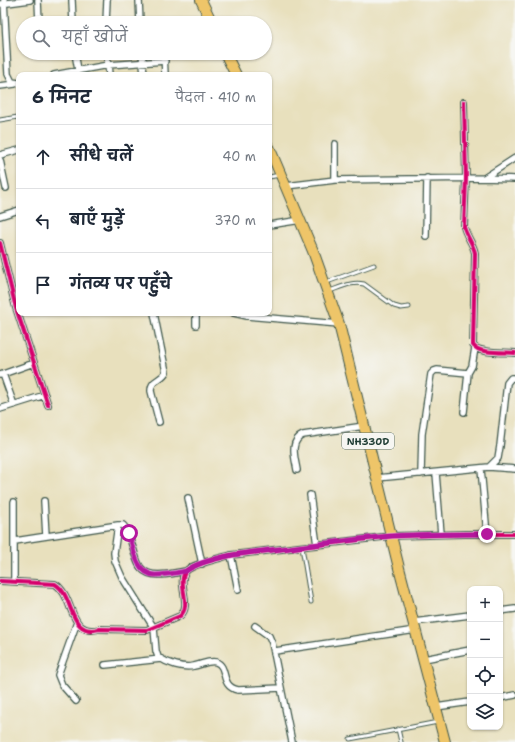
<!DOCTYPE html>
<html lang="hi">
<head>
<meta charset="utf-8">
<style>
	body { margin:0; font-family:"Shantell Sans","Playpen Sans Deva",sans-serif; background:#f6f6f7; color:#1f2937 }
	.controls { position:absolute; right:12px; bottom:12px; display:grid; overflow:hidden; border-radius:8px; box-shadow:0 1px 3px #0004 }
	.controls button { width:36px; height:36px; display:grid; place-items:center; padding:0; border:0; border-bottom:1px solid #e0e1e3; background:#fff; color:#1f2937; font:20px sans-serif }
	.stop { position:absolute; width:12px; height:12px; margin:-9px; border:3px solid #b5179e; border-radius:50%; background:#fff }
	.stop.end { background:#b5179e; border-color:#fff; box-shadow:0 1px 4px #0008 }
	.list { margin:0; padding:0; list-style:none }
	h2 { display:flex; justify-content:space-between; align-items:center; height:52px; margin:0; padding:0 16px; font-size:17px }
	h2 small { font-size:13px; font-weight:400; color:#747a83 }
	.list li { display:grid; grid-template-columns:26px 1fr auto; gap:12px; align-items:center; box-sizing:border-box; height:64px; padding:0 16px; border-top:1px solid #e0e1e3 }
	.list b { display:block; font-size:15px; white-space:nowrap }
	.list em { font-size:13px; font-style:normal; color:#747a83 }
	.icon { flex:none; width:22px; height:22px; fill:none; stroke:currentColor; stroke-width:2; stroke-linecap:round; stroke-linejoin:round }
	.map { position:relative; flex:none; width:515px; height:742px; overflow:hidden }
	.search { position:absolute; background:#fff; box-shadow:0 1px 3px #0004; left:16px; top:16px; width:256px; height:44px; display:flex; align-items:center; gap:10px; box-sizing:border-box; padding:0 14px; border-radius:22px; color:#747a83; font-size:15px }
	.panel { position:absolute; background:#fff; box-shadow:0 1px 3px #0004; left:16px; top:72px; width:256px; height:244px; border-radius:8px }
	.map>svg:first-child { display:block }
</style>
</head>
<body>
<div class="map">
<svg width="515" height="742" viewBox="0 0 515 742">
	<rect width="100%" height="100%" fill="#f6f6f2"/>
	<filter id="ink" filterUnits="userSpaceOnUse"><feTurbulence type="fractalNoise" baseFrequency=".025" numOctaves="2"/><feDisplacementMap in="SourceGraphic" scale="8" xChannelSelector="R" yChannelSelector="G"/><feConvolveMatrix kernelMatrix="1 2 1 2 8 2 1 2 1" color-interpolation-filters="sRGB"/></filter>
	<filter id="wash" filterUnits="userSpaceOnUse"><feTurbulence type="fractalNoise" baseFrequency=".012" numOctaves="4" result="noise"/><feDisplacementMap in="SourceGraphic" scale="16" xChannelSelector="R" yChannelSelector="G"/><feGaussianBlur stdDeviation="0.9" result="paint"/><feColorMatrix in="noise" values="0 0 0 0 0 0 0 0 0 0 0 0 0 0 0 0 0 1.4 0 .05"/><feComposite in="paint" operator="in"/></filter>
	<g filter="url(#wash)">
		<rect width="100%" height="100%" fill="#e8e0bd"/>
	</g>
	<g filter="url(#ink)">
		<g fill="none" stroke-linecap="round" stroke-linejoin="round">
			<defs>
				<path id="lane" d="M0 120 18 117
					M269 177 280 175
					M327 282 374 265
					M330 291C341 287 352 281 364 284L394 306 401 308 409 307
					M302 547 311 602
					M398 729 401 742
					M350 739 438 722"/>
				<path id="street" d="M4 0 8 74 12 82 19 83
					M38 0 39 23
					M72 0 73 23
					M139 0 140 23
					M0 4 30 0
					M106 23 107 0
					M75 53 78 70
					M107 53 109 75
					M142 53 144 75
					M164 53 165 75
					M54 75 108 65 165 61
					M0 86 15 84
					M464 102 466 178 464 227C466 236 473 243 475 253L473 345C478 354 505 352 515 353
					M335 144V180
					M0 155 19 150
					M0 160 6 188
					M484 178 515 158
					M286 186 335 180 484 178 515 179
					M0 216 19 210
					M269 225 301 220
					M426 236 427 178
					M0 243 16 308 48 405
					M154 313 166 372C161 381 151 379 151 391L159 422
					M196 313V325
					M234 313 247 316 339 324
					M3 374 14 405
					M0 375 34 363
					M0 409 45 395
					M464 412 468 373
					M489 467 515 469
					M481 469 487 534
					M297 470C295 458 289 441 303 435L364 426
					M436 473 441 534
					M421 474 422 434 431 374 434 371 437 370 468 373 472 366 475 348
					M377 478 489 467 498 458 500 446 507 383 511 378H515
					M310 495 317 545
					M188 498 202 564
					M44 501 46 536
					M118 525 114 553 115 561 122 577 154 628 156 651 158 657C167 663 183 669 194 666 201 665 209 660 216 662 229 667 219 686 238 690L281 688
					M15 541 118 525H123C129 531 130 538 132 545 135 552 136 562 141 568 151 580 173 573 186 571
					M231 555 238 590
					M0 581 55 584C75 596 68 637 99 629L147 630 180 616C193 605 176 583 186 571 192 564 221 558 231 555L391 536 465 534H515
					M14 581V502
					M500 611 515 609
					M414 622 470 615
					M255 626 269 636 272 643 292 742
					M275 651 416 630
					M424 659 470 650
					M105 665 161 659
					M500 698 515 695
					M76 701 62 685 58 675 77 622
					M436 707 470 702"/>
				<path id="highway" d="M201 0 212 23
					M225 53 236 75
					M269 147 313 251 339 324 399 568 445 742"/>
			</defs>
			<use href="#lane" stroke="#3d5549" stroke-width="5"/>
			<use href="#street" stroke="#3d5549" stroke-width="8"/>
			<use href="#highway" stroke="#3d5549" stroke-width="12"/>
			<use href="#lane" stroke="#fff" stroke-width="3"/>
			<use href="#street" stroke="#fff" stroke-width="5.5"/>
			<use href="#highway" stroke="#eec569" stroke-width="10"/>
			<defs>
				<path id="cycleway" d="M464 102 466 178 464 227C466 236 473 243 475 253L473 345C478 354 505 352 515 353
					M0 243 16 308 48 405
					M0 581 55 584C75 596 68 637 99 629L147 630 180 616C193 605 176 583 186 571 192 564 221 558 231 555L391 536 465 534H515"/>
			</defs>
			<use href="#cycleway" stroke="#f6f6f2" stroke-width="6"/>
			<use href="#cycleway" stroke="#d6006c" stroke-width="4"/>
		</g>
	</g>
	<g fill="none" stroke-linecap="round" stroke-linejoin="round" filter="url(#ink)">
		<path stroke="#b5179e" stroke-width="5" d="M129 533C133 548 136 574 155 575 165 575 176 573 186 571 207 555 263 551 289 548 324 544 358 538 392 536 424 534 455 534 487 534"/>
	</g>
	<g text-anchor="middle" stroke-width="3" stroke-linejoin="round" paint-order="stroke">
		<rect fill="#f6f6f2" stroke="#60746d" stroke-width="1" x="342" y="433" width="52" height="16" rx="3"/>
		<g font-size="10" font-weight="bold" fill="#1f3d34">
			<text x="368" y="445">NH330D</text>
		</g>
	</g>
</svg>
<div class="controls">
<button>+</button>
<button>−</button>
<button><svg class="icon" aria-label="locate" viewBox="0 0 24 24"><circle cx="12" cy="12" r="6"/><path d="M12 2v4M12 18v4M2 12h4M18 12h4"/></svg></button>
<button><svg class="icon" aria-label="layers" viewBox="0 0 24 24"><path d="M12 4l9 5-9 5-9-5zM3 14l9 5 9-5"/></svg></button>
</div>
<div class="stop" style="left:129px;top:533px"></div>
<div class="stop end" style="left:487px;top:534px"></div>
<div class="search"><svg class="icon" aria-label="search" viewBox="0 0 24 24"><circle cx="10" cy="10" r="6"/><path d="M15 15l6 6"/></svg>यहाँ खोजें</div>
<section class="panel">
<h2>6 मिनट<small>पैदल · 410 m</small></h2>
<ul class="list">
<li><svg class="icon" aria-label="ahead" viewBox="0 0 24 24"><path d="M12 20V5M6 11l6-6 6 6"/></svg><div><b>सीधे चलें</b></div><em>40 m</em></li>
<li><svg class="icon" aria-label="left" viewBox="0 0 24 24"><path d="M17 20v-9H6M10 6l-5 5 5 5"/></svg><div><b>बाएँ मुड़ें</b></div><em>370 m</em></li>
<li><svg class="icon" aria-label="arrive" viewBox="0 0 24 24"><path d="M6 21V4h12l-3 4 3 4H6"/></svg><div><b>गंतव्य पर पहुँचे</b></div></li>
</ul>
</section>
</div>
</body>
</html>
